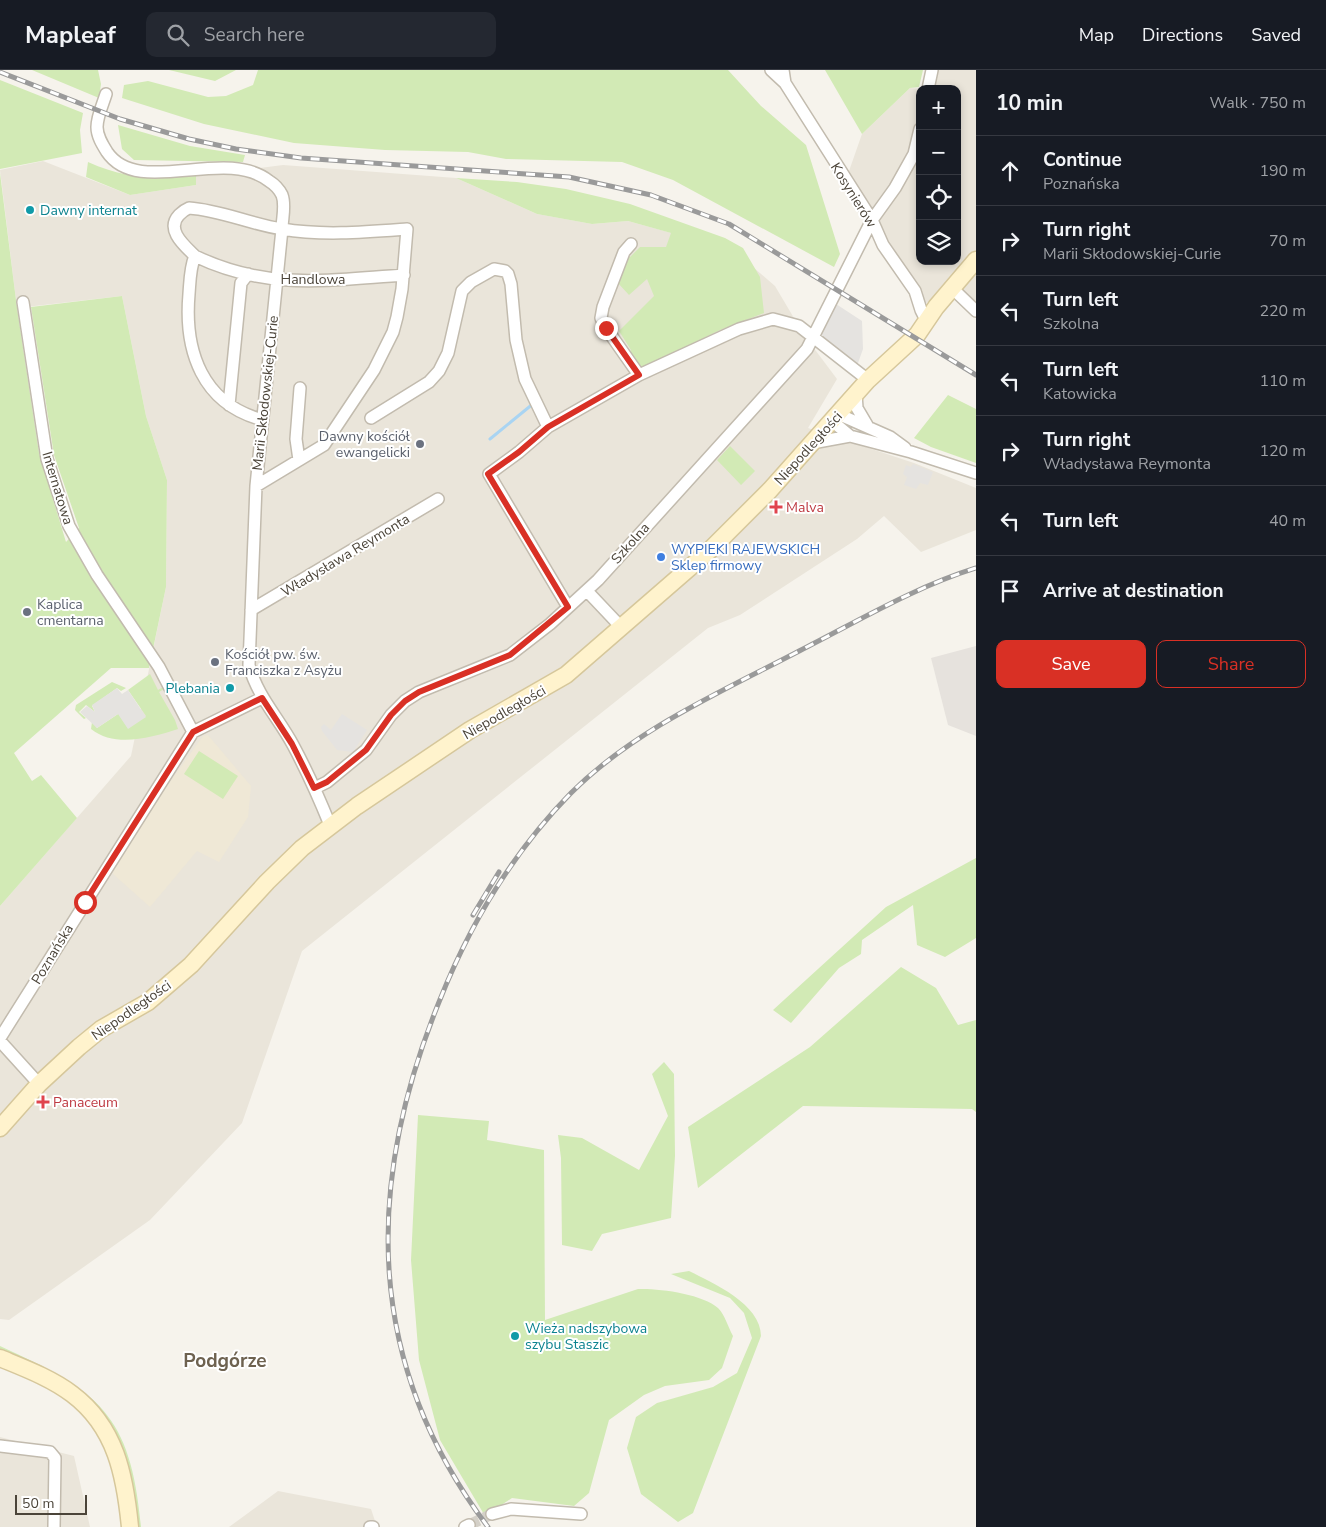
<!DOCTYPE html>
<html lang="en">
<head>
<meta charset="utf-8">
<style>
	body { margin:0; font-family:"Nunito Sans",sans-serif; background:#242831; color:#f1f3f6 }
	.controls { position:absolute; right:15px; top:15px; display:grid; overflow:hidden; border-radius:10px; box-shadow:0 2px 8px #0003 }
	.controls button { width:45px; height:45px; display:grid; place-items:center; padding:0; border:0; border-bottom:1px solid #363941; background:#171b24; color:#f1f3f6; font:25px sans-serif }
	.scale { position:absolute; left:15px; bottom:12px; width:72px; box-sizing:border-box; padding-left:5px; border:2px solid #4b4439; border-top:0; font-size:14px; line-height:18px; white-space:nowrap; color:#4b4439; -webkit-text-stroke:4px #fff; paint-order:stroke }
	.stop { position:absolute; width:15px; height:15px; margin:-11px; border:4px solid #d93025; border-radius:50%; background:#fff }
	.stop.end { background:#d93025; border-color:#fff; box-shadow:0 1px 5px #0008 }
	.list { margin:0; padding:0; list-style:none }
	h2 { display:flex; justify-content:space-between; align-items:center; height:65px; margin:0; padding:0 20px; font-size:21px }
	h2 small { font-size:16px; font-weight:400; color:#9ea1a6 }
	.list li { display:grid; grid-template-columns:32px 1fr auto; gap:15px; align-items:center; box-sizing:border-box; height:70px; padding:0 20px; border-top:1px solid #363941 }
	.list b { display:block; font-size:19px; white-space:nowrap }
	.list p { margin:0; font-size:16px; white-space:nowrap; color:#9ea1a6 }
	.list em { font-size:16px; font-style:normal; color:#9ea1a6 }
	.actions { display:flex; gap:10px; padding:15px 20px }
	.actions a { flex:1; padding:11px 0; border:1px solid #d93025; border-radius:10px; text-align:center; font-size:18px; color:#d93025 }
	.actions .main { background:#d93025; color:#fff }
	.icon { flex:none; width:28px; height:28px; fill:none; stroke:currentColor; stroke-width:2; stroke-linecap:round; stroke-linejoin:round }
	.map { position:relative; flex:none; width:976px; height:1457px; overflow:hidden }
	header { display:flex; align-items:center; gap:30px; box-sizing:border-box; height:70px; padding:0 25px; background:#171b24; border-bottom:1px solid #363941 }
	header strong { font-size:24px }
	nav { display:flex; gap:28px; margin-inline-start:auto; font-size:18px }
	.search { width:350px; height:45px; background:#242831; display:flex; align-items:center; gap:12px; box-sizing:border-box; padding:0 18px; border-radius:10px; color:#9ea1a6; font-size:19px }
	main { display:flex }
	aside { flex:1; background:#171b24 }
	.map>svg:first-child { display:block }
</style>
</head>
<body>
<header>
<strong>Mapleaf</strong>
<div class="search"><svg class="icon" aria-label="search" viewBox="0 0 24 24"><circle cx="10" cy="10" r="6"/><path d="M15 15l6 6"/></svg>Search here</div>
<nav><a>Map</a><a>Directions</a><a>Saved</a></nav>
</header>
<main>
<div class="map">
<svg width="976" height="1457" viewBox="0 0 976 1457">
	<rect width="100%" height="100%" fill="#f6f3ec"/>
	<path fill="#eae5da" d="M933 0H976V235L948 217 924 235 849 101 862 64 910 18 924 19H920V191H957V19H930Z
		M43 91 130 125 196 115V106L283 95 456 108 537 144 592 154 628 151 733 180 775 216 804 265 837 309 808 358 914 393 976 418V460L921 482 884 446 857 469 740 545 708 558 302 881 242 1053 150 1150 9 1250 0 1249V836L131 686 166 517 167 410 146 346 122 226 17 238 0 100Z
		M0 1367 74 1386 90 1457H0Z
		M278 1421 371 1439 377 1457H229Z"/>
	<path fill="#e6e2dd" d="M976 576V666L948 655 931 588Z"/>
	<path fill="#efe8d6" d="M208 665 251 716 248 747 219 792 197 781 150 837 113 804 114 798 165 719 203 666Z"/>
	<path fill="#d2eab5" d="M32 0H98L101 14 99 28Z
		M169 0H236L215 11Z
		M258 0H728L761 36 806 75 840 184 834 197 673 110 622 92 506 89 468 82 385 80 294 73 204 54 122 28 124 15 148 11 208 27 226 26 253 15Z
		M825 0H923L919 17 910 18 862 64Z
		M0 10 83 43 80 60 82 83 0 99Z
		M118 55 190 76 245 85 243 92 134 90 122 79Z
		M88 92C128 110 154 108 196 106V115L130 125 86 107Z
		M0 103 17 238 39 383 66 472 79 458 54 385 31 237 122 226 146 346 167 410 166 517 149 598H111L14 683 32 711 41 705 77 748 0 836Z
		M456 108 517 112 566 119 630 134 725 168 743 178 760 207 764 243 720 260 643 298 628 283 631 280 619 261 654 226 647 209 629 225 617 212 626 187H630L640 177H666L671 163 628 151 592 154 537 144Z
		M948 325 976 339V393L931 377 914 368Z
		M730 376 755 401 741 415 717 390Z
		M150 604 158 620 163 617 164 619 159 622 175 650 178 659C150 668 115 678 91 659L92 652 97 658 118 644 146 646 128 620Z
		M112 612 126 618 121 621 117 618 92 636 95 642 86 635 79 642 86 648 84 649 75 640 76 635Z
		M199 681 238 706 223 729 184 704Z
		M976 788V868L945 887 917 875 913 835 862 870 861 884 839 898 791 953 773 940 886 837Z
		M901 897 936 918 958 955 976 950V1042L972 1039 803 1036 698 1118 688 1057 810 977Z
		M664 992 674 1004 675 1086 671 1148 602 1164 592 1181 562 1175 561 1088 558 1065 582 1068 639 1100 668 1046 652 1004Z
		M418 1045 489 1051 487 1070 544 1080 545 1250 638 1219C658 1218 703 1224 718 1238 725 1245 728 1257 733 1266L722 1298 709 1310 665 1316 644 1325 609 1350 589 1423 574 1436 512 1428 485 1446 440 1370 419 1290 411 1190Z
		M689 1201C713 1213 761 1234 761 1266L693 1443 678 1452 641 1424 627 1378 636 1347 657 1333 713 1317 737 1303 752 1268 744 1243 730 1228 671 1204Z
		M0 1276C99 1321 131 1344 141 1457H136L128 1395 114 1363 0 1280Z"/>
	<path fill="#e5e3e0" d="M833 232 862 251 863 279 858 293 853 298 815 266Z
		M913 394 933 402 928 415 920 413 916 419 904 415 907 407 903 404 906 395 911 397Z
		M117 618 122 624 128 620 146 647 128 659 118 644 97 658 80 642 87 636 95 642 92 635Z
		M342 644 367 660 353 682 337 680 322 661 321 657 324 654 331 660Z"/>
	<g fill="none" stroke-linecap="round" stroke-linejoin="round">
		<path stroke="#a9d4f2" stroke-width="3" d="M490 369 534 333"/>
		<path stroke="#d4d0c8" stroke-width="11" stroke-dasharray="11 5.5" stroke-linecap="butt" d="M469 1455 492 1444"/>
		<defs>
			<path id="minor" d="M771 0 785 13
				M783 0 785 13 872 150 883 175 915 221 921 240 926 250
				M928 19 932 0
				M106 24C103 34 97 46 97 57 97 66 102 74 107 82 138 128 225 76 269 111 274 114 279 119 282 125 286 135 282 149 282 159L256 416 249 595C257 626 278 647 293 675 307 701 319 728 330 755
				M631 174 624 182 603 237 601 248 606 258 639 305
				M195 186C268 221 327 210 404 205
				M952 218 976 241
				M23 232 47 389 69 456 97 505 159 597 193 662
				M856 324 857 338 867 355
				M229 335 241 213 248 204
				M838 344 890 367 905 378
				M371 348 429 312 439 301 448 283 462 221 471 212 494 199 505 201 508 204 511 214 516 270 525 309 548 357
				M832 351 850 366 911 382 976 403
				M812 373 850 366
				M299 390 296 369 300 318
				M256 416 324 375 374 300 393 262 397 247 402 219 407 159C367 162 322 166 282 159 250 154 220 140 189 138 184 140 182 142 179 145 165 160 185 176 195 186 190 197 190 211 189 224 184 281 202 334 263 350
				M587 521 622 558
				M568 537 489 404 519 382 548 357 639 305 739 259 773 249 799 256 868 310
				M251 540 438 429
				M315 718 327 712 366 680 391 645 405 631 419 622 510 585 550 554 598 510 807 279 872 150 895 118 914 84 920 59
				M0 968 193 662 262 628
				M0 971 39 1014
				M0 1376 50 1382 55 1388 54 1457
				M492 1444 511 1439 581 1444
				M370 1457H373
				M465 1457 469 1455"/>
			<path id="secondary" d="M0 1058 39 1014 79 977 101 959 148 932 191 895 267 812 302 778 357 736 470 660 566 605 710 480 770 420 868 310 917 265 936 237 976 190
				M0 1288C24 1298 51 1308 72 1324 116 1357 125 1406 130 1457"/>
		</defs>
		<use href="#minor" stroke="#c2bbae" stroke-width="14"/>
		<use href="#secondary" stroke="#d6c79b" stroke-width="19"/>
		<use href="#minor" stroke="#fff" stroke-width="11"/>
		<use href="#secondary" stroke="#fff3cd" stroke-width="16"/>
		<defs>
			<path id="rail" d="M0 2 120 49 189 69 236 79 301 88 569 107 651 125 729 154 976 305
				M473 845 499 802
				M488 1457C365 1294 364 1117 439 932 469 856 513 782 571 723 635 659 723 621 803 579 860 550 915 517 976 498"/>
		</defs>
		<use href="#rail" stroke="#9a9a9a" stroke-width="5"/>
		<use href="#rail" stroke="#fff" stroke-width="3" stroke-dasharray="9" stroke-linecap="butt"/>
	</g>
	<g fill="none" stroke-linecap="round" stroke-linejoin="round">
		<path stroke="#d93025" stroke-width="6" d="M85 832 193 662 262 628 292 674 314 718 327 712 366 680 391 645 405 631 419 622 510 585 568 537 488 404 519 382 548 357 639 305 606 258"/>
	</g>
	<g fill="#0f9aa8" stroke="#fff" stroke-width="2">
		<circle cx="30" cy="140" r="5"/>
		<circle cx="230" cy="618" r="5"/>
		<circle cx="515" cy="1266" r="5"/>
	</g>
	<g fill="#6b7280" stroke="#fff" stroke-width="2">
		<circle cx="420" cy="374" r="5"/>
		<circle cx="27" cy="542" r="5"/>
		<circle cx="215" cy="592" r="5"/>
	</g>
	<g fill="#e0444e" stroke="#fff" stroke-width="2">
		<path d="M773.5 429.5h5v5h5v5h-5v5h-5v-5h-5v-5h5z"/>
		<path d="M40.5 1024.5h5v5h5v5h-5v5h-5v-5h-5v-5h5z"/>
	</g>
	<circle fill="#3f7fe0" stroke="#fff" stroke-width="2" cx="661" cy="487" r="5"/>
	<g text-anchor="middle" stroke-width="4" stroke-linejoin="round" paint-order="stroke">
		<g font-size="14" fill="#4b4439" stroke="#fff">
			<text transform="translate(854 125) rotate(58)" y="5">Kosynierów</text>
			<text x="313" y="214">Handlowa</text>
			<text transform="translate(265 323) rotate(-84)" y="5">Marii Skłodowskiej-Curie</text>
			<text transform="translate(808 378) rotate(-48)" y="5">Niepodległości</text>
			<text transform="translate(58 418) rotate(73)" y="5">Internatowa</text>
			<text transform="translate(630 473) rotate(-48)" y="5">Szkolna</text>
			<text transform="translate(345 485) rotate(-31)" y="5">Władysława Reymonta</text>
			<text transform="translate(504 642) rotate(-30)" y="5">Niepodległości</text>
			<text transform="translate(52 884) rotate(-59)" y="5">Poznańska</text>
			<text transform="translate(131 940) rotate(-35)" y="5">Niepodległości</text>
		</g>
		<g font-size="14" fill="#0d838f" stroke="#fff" text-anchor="start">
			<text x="40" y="145">Dawny internat</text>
			<text x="220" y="623" text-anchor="end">Plebania</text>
			<text x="525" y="1263">Wieża nadszybowa<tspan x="525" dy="16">szybu Staszic</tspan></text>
		</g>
		<g font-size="14" fill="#5b616d" stroke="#fff" text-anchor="start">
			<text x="410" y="371" text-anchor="end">Dawny kościół<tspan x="410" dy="16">ewangelicki</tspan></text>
			<text x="37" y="539">Kaplica<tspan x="37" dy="16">cmentarna</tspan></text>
			<text x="225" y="589">Kościół pw. św.<tspan x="225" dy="16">Franciszka z Asyżu</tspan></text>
		</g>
		<g font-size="14" fill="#be3a42" stroke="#fff" text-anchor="start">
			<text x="786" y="442">Malva</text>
			<text x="53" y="1037">Panaceum</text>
		</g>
		<g font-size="14" fill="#366cbe" stroke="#fff" text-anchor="start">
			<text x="671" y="484">WYPIEKI RAJEWSKICH<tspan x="671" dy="16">Sklep firmowy</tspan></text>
		</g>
		<g font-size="19" font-weight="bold" fill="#6e6250" stroke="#fff">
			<text x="225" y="1297">Podgórze</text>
		</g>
	</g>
</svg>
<div class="controls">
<button>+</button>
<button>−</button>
<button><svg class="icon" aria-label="locate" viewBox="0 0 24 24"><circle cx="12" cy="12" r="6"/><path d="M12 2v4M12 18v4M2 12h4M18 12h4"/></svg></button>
<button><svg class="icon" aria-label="layers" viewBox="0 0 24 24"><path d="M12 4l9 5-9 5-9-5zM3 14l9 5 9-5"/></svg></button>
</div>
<div class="scale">50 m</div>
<div class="stop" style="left:85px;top:832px"></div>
<div class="stop end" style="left:606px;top:258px"></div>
</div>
<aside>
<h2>10 min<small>Walk · 750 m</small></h2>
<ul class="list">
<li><svg class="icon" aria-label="ahead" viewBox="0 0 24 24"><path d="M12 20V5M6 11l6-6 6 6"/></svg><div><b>Continue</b><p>Poznańska</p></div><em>190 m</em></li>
<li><svg class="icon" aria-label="right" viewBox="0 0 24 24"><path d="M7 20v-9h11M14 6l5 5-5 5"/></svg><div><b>Turn right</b><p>Marii Skłodowskiej-Curie</p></div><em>70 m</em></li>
<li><svg class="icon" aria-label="left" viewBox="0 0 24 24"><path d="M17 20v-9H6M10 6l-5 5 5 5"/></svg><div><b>Turn left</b><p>Szkolna</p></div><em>220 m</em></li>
<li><svg class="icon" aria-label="left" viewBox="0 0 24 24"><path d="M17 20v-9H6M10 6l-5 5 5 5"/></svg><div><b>Turn left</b><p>Katowicka</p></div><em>110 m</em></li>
<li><svg class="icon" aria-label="right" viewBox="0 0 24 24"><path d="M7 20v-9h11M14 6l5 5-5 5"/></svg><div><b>Turn right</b><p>Władysława Reymonta</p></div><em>120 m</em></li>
<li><svg class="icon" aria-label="left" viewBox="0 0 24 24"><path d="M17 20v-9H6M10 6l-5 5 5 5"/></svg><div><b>Turn left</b></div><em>40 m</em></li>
<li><svg class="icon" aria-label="arrive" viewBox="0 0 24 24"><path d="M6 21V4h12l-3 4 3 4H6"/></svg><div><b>Arrive at destination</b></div></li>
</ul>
<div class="actions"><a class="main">Save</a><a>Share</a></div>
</aside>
</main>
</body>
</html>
